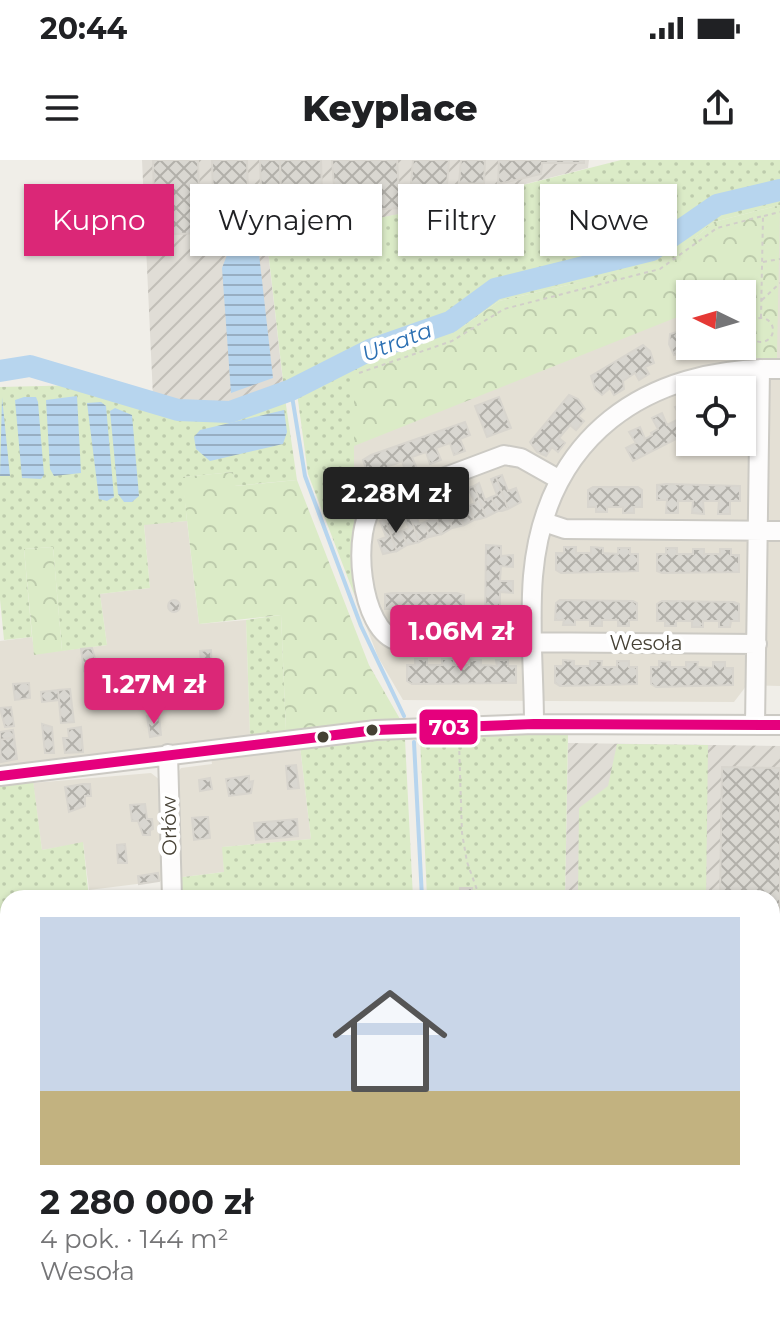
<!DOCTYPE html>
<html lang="pl">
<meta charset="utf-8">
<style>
:root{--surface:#fff;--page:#f6f6f6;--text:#202124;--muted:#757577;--line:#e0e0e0;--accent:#db2777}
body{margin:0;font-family:Montserrat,sans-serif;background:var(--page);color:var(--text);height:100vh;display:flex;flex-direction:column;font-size:30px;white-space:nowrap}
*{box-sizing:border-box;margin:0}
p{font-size:26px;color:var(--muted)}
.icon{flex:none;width:44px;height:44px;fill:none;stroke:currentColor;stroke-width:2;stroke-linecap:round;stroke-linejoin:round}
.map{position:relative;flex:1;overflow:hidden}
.details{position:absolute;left:0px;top:730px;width:780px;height:440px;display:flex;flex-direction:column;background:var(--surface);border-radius:24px 24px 0 0;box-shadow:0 2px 6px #0004}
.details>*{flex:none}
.hud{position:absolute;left:24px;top:24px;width:732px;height:72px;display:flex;gap:16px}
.needle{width:52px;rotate:275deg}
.tools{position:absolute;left:676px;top:120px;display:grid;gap:16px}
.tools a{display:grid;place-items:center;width:80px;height:80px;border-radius:0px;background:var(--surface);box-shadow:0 2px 6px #0004;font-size:40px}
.price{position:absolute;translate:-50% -68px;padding:0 18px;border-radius:8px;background:var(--accent);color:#fff;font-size:26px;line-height:52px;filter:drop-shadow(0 2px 4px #0008)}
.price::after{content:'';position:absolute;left:50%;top:48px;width:24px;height:18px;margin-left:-12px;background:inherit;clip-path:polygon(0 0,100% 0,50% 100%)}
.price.on{background:#222;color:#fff}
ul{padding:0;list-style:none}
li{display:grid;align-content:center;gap:16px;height:424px;padding:0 40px}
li+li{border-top:2px solid var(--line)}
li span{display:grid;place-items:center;height:248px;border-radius:0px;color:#555}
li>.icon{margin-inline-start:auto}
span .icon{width:144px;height:144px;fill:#fffc;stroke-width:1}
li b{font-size:34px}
.tag{padding:0 28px;border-radius:0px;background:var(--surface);box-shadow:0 2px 6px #0004;font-size:28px;line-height:72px}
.tag.on{background:var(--accent);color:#fff}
.status{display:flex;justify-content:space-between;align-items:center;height:56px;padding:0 40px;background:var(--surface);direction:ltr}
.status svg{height:22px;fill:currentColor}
header{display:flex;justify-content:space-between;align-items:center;height:104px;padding:0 40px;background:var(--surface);font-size:36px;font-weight:800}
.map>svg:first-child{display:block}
</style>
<div class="status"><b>20:44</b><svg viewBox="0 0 49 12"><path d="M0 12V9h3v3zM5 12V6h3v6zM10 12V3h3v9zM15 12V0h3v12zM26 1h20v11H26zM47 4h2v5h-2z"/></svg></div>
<header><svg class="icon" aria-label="menu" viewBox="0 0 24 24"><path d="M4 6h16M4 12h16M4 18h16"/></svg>Keyplace<svg class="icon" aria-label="share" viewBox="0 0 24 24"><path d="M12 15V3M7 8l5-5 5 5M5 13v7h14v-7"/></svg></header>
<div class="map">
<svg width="780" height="1170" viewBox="0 0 780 1170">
<defs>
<pattern id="industrial-furrows" width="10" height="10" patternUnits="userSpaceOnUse" patternTransform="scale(2)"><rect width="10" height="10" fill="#e0ddd6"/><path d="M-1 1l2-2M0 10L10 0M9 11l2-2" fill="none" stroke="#c2bfb8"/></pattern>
<pattern id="grass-dots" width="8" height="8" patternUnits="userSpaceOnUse" patternTransform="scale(2)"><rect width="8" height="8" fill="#dbebc7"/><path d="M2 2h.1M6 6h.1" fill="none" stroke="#bdcbac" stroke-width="1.8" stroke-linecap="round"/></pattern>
<pattern id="forest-crowns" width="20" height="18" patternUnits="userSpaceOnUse" patternTransform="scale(2)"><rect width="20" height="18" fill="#dbebc7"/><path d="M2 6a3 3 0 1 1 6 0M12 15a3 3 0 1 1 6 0" fill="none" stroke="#bdcbac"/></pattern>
<pattern id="water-rules" width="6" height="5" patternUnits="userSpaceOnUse" patternTransform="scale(2)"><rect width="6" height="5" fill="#b7d5ee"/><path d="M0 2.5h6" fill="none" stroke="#97aec2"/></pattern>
<pattern id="building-cross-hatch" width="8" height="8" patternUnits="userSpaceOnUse" patternTransform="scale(2)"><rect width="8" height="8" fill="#d9d7d1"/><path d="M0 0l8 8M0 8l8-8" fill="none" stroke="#b2b0aa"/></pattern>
</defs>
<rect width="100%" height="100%" fill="#f0eee8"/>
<path fill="#e4e0d5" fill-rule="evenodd" d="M780 45V526L747 525 734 542 403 540 378 497 354 434V208ZM690 134H742V186H690ZM690 230H742V282H690Z
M187 361 199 464 246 460 250 575 0 610V481L32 477 35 494 107 485 100 434 150 428 144 364Z
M300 586 311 679 223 687 224 712 175 718 181 685 174 618 181 608 212 604 211 596Z
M151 613 160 620 167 688 161 721 89 730 83 683 42 690 33 623Z"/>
<path fill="url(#industrial-furrows)" d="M142 0H589L588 8 452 43 267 82 283 222 221 248 182 245 153 237Z
M568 583 780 586V805H772V738H565Z"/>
<path fill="url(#grass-dots)" d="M621 0H780V45L714 62 666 102 499 141 458 170 354 208V434L308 314 297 233 285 238 297 320 234 326 233 312 183 317 187 361 144 365 150 428 100 434 107 485 62 491 53 387 24 389 32 477 4 480 0 439V227L83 225 177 255 222 259 285 238 267 81 452 43Z
M281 455 286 571 250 575 246 460Z
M481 572 568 574 565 738H427L420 578Z
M405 579 413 738H177L175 718 224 712 222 687 311 679 300 586Z
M617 584 708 585 706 738H578L579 648 608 626Z
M33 620 42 690 83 682 89 738H8V1162H210L211 1170H0V624Z
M772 947H780V1128H772Z
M225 1162H477L475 1170H226Z"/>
<path fill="url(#forest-crowns)" d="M780 45 777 198H745L746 145H742V134H690V152L354 286V208L458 170 499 141 666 102 714 62Z
M233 312 235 326 297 320 369 505 400 559 286 571 281 455 199 464 182 317Z
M53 387 62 491 34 495 24 389Z"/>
<path fill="url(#water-rules)" d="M259 94 273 218 231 233 222 108 227 95Z
M77 236 81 313 54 316 50 309 46 240Z
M2 237 10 316H0Z
M24 237H36L38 242 44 315 41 319 22 318 15 240Z
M101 242 106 246 114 337 107 341 99 339 87 243Z
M115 248 132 255 139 336 132 342H124L118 334 110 251Z
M284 250 287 272 283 284 210 301 196 289 194 277 200 270Z"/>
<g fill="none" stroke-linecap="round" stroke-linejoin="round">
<path stroke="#b7d5ee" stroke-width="4" d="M291 230 305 316 361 466 404 556
M414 582 422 738
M554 1170 555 1162"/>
<path stroke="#b7d5ee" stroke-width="22" d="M0 211 30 206 178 250 230 252 291 230 370 190 450 162 495 129 652 90 717 45 780 30"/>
</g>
<path fill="url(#building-cross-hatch)" stroke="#d8d5ce" stroke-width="2" d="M153 0H198L200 73 155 75Z
M212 0H247L249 72 214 73Z
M260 0H280L281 57 262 58Z
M280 0H321L323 64 282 66Z
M332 0H397L400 48 336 52Z
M413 0H449L446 38 410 35Z
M461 0H485L484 24 459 23Z
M499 0H584V3H542L541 14 498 24Z
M690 168V186L709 187 696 189 697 196 686 199 684 192 674 195 669 184 670 174Z
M643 185 650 191 654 203 645 207 649 214 639 220 635 213 623 221 624 229 614 235 610 228 602 235 595 229 591 216Z
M569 235 578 239 585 249 578 256 584 261 576 270 570 265 559 278 565 283 558 292 552 287 546 296 537 292 530 282Z
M499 237 511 268 487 277 475 246Z
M686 243 690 251V272L633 301 626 288 636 283 629 272 640 267 645 279 652 275 651 273 658 269 652 258 662 253 667 265 681 258 675 247Z
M465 262 470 275 460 279 465 291 454 295 450 283 436 288 441 300 430 304 426 292 412 297 417 309 406 313 402 301 395 304 388 306 393 318 381 322 377 310 368 314 363 300 371 295Z
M502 315 508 331 516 328 521 342 508 349 496 317Z
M496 317 508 349 502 351H498L491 337 497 335 491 319Z
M479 323 485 340 491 337 498 351 486 357 474 326Z
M667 324 740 326V341H730V354H718L719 341H703L704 354 692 353 693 341H678V353H666L667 340H657V325Z
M474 326 486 357 480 359 474 360 469 346 475 343 468 328Z
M593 327H638L642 330V347H634V353H623V347H607V352H596V347H588V330Z
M457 332 463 348 469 346 474 360 464 365 452 334Z
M452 334 464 365 452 368 448 353 454 351 447 335Z
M436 340 442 356 448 353 452 368 442 374 431 342Z
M431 342 442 374 429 377 425 362 432 359 425 344Z
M414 348 419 364 425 362 429 377 419 382 408 350Z
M408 350 419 382 407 385 402 371 409 368 402 352Z
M391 357 396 373 402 371 407 385 397 391 385 359Z
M385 359 397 391 383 394 378 380 386 377 380 361Z
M486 385 501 386V396L513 395V407L501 406 500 421H513V433L500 432V447H513V459L500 458V468H485Z
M564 387H576V393H591V387L603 388V393L618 394V388H630V394H638V411L561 413 556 410V393H564Z
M666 388H677V394H693V389H704V394H720V389H731V395H739V412L662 413 657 411V394H666Z
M392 433H457L464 435V450H456V462H444L445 450 430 449V462H418L419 449H404V462H392L393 449H385V434Z
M168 446a6 6 0 1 1 12 0a6 6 0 1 1-12 0Z
M560 440 633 441 637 443V460H629V466H618V460H602V466H590V460H575V465H563L564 460H555L556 443Z
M662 441 734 442 739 444V461H731L730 467H719V461H703V467H692V461H676V466H665V461H657V444Z
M92 488 98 509 84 511 81 489Z
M211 490 212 514H202L200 491Z
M415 499H427V505H442V499H454V505H469L470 500H481V505L497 506 496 500H508V506H516V523L412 524 407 521V505H415Z
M563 500 574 501V506H590V501H602L601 507H617V501H629V507H637V524L560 526 555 523V506H563Z
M659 501 670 502V507H686V502H698L697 507 713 508V502H725V508H733V525L656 527 651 524V507H659Z
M29 523 30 538 15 540 13 524Z
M218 524 222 540H218V545H202L201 525Z
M201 525 202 545 185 546V538H179V526Z
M70 529 74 562 61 563 58 530Z
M58 530 59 540 42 542 41 532Z
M11 547 14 566 5 567 0 548Z
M159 555 161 575 150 577 147 556Z
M42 564 52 567 54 593H45Z
M81 567 83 592 65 593 63 578H69L68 569Z
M13 570 14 577 0 580V572Z
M14 577 17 599 1 602 0 580Z
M296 605 299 628 288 629 286 606Z
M722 607 780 608V777H772V738H720Z
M249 616V622L253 621 251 633 229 636 226 619Z
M210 618 212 629 200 631 199 620Z
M83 624H90L91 636H85V646L69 652 65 627Z
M145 644 147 659H152L153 669 150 670V675H143L138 661H132L130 645Z
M203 657H208L210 678 194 680 192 658Z
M297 659 298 676 256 680 254 663Z
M125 684 127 703H118L117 685Z
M158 713 159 721 139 724 138 716Z
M460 728H472L471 737H459Z"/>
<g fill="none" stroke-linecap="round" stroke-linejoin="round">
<defs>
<path id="minor" d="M560 320 521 298 504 295 376 343C350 366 359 473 399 481L757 484
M544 362 565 369 780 371
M534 564C534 515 529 465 533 416 545 277 646 206 780 209
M755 565 760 209
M168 594 172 738
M0 616 376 570 534 564 780 565
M218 1162 219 1170"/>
</defs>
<use href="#minor" stroke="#cccac4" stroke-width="22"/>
<path stroke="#d1cec9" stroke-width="2" stroke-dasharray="4 4" stroke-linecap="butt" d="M764 56 780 52
M763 102 780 99
M762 140 780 123
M749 170a12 12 0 1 1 24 0a12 12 0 1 1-24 0Z
M359 213 452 181 504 149 660 109 717 68 763 56 761 157
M459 583 462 673 467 702 480 738"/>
<use href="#minor" stroke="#fdfcfc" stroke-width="18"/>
<defs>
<path id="bus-1" d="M0 616 376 570 534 564 780 565"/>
</defs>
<use href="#bus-1" stroke="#fff" stroke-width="16"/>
<use href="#bus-1" stroke="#e5007d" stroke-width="10"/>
</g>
<g fill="#454034" stroke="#fff" stroke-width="3">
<circle cx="372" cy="570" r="7"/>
<circle cx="323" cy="577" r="7"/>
</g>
<g text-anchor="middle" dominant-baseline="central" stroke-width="8" stroke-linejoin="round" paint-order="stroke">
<g font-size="20" fill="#454034" stroke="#fff">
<text x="646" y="483">Wesoła</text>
<text transform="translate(169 666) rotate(-91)">Orłów</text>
</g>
<g font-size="22" font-style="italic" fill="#2c70b3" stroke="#fff">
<text transform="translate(397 182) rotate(-21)">Utrata</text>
</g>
</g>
<rect stroke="#fff" stroke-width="3" x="418" y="548" width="61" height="38" rx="8" fill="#e5007d"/>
<g font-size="22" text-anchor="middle" font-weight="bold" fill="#fff">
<text x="449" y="575">703</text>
</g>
</svg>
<div class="tools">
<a><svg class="needle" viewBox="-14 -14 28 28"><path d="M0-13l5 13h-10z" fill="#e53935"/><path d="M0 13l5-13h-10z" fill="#757577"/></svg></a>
<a><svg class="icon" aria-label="locate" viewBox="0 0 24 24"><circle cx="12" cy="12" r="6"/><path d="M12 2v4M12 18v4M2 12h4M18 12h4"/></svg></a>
</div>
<b class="price on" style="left:396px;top:375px">2.28M zł</b>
<b class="price" style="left:461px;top:513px">1.06M zł</b>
<b class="price" style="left:154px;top:566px">1.27M zł</b>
<div class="hud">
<a class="tag on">Kupno</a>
<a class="tag">Wynajem</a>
<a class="tag">Filtry</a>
<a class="tag">Nowe</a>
</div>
<section class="details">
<ul>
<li><span style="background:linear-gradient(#c9d6e8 70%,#c2b280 0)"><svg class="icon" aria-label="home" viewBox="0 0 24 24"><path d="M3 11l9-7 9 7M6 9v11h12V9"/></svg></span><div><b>2 280 000 zł</b><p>4 pok. · 144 m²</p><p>Wesoła</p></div></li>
</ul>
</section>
</div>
